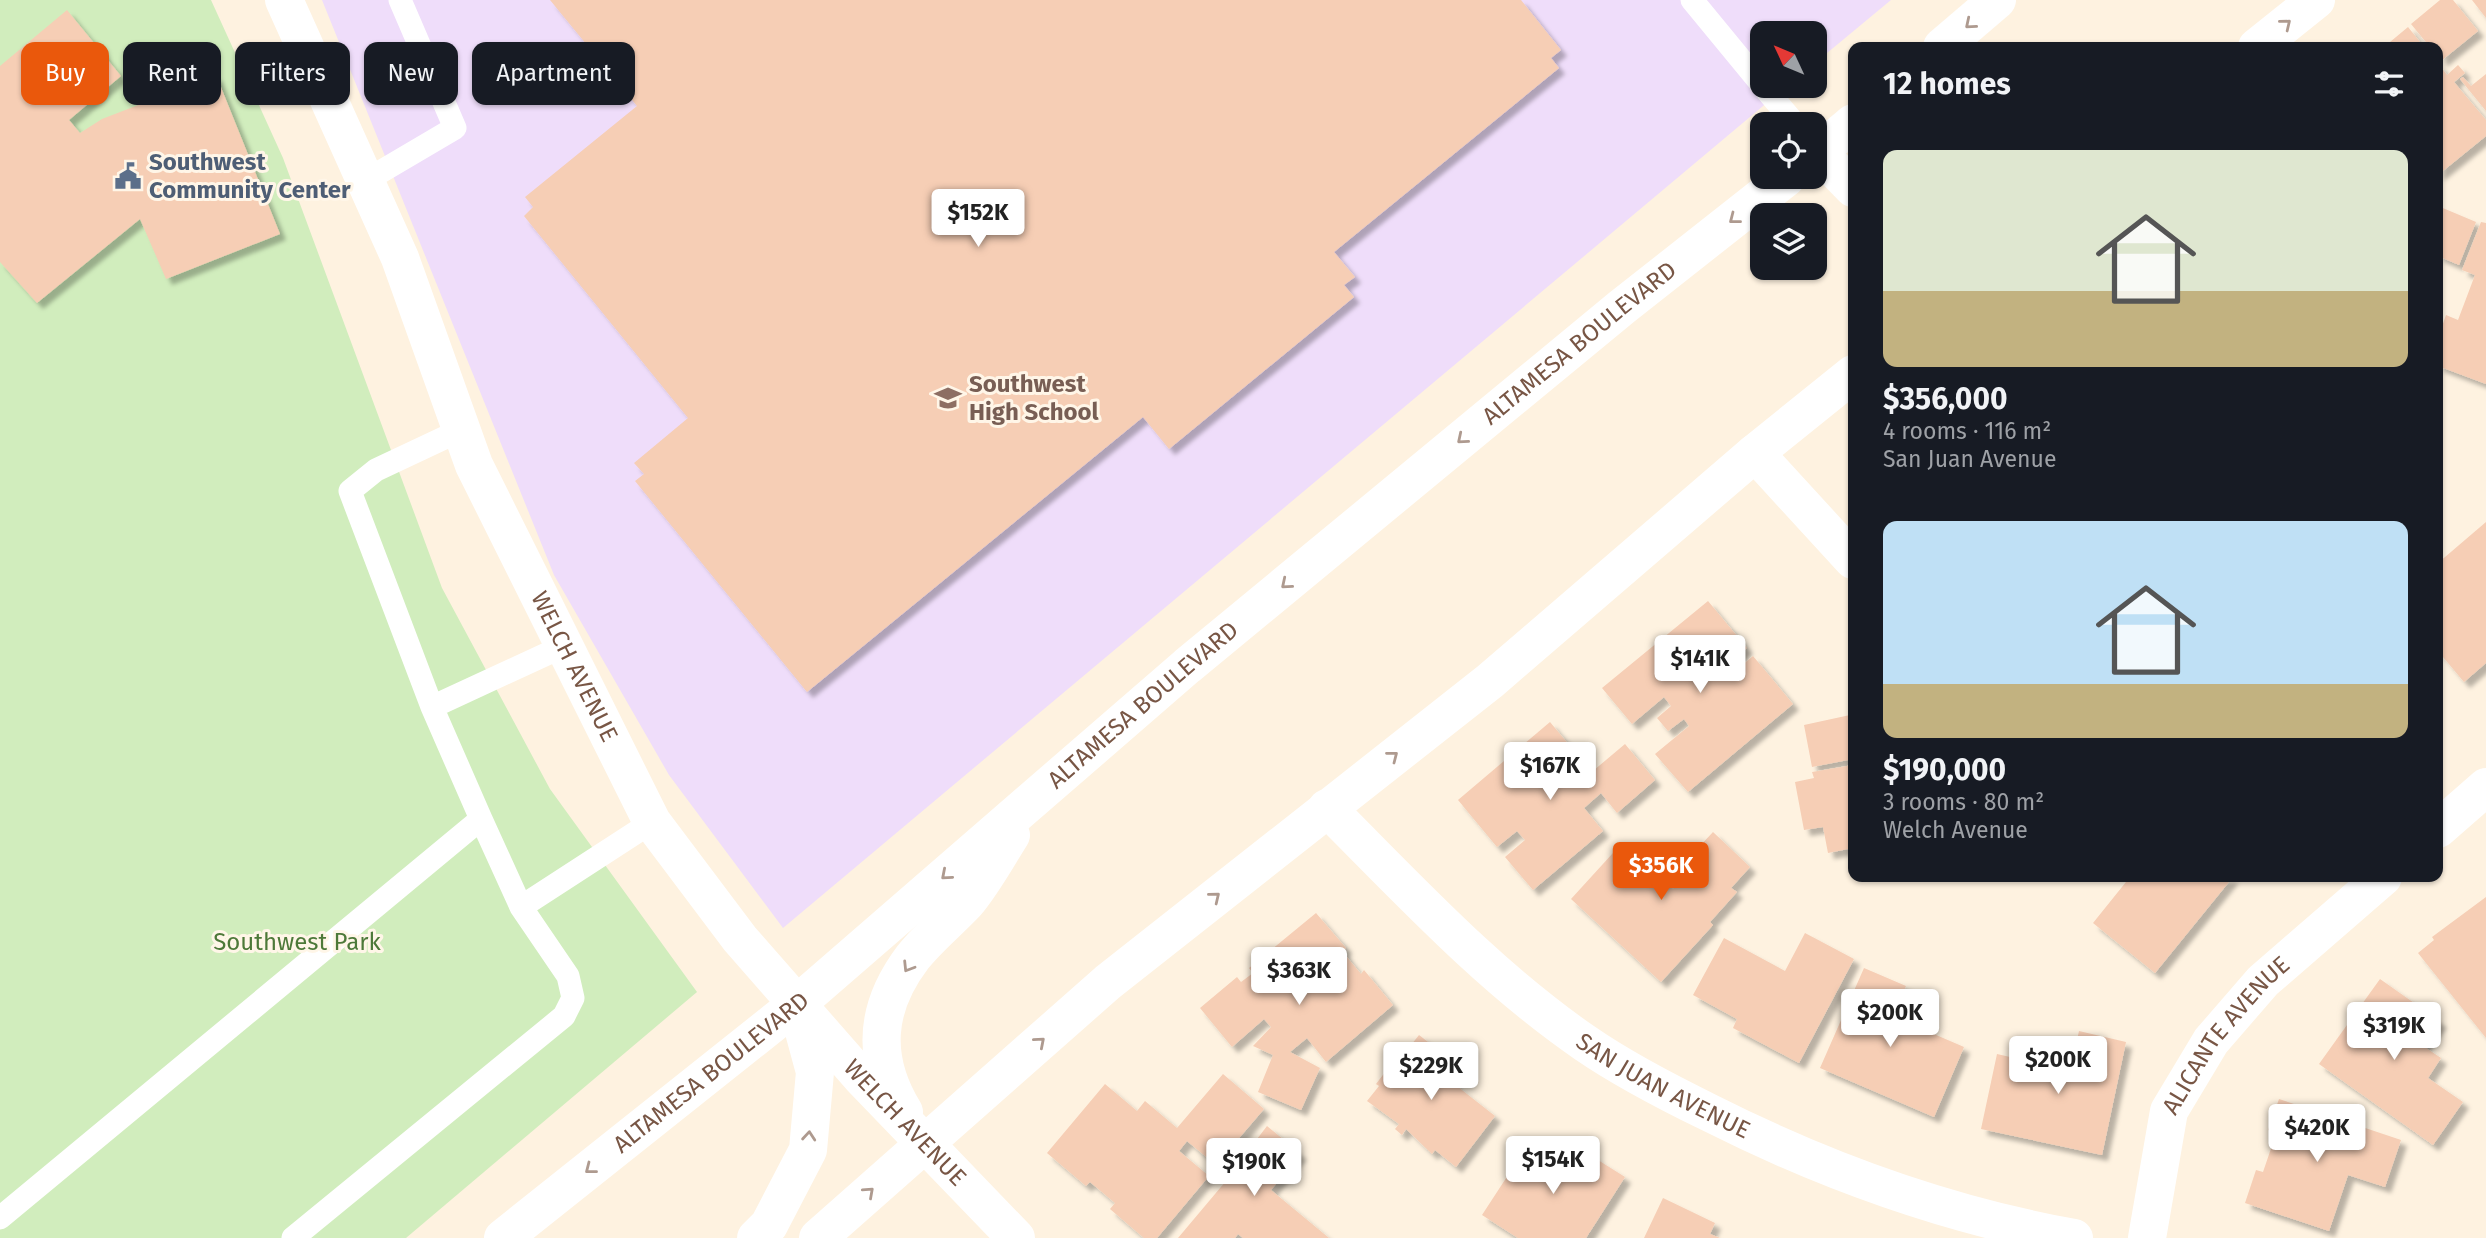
<!DOCTYPE html>
<meta charset="utf-8">
<style>
:root{--surface:#171b24;--page:#20242c;--text:#f1f3f6;--muted:#9ea1a6;--accent:#ea580c}
body{margin:0;font-family:"Fira Sans",sans-serif;background:var(--page);color:var(--text);height:100vh;display:flex;flex-direction:column;font-size:26px;white-space:nowrap}
*{box-sizing:border-box;margin:0}
p{font-size:23px;color:var(--muted)}
.icon{flex:none;width:38px;height:38px;fill:none;stroke:currentColor;stroke-width:2;stroke-linecap:round;stroke-linejoin:round}
.map{position:relative;flex:1;overflow:hidden}
.drawer{position:absolute;left:1848px;top:42px;width:595px;height:840px;display:flex;flex-direction:column;background:var(--surface);border-radius:14px;box-shadow:0 2px 5px #0004}
.drawer>*{flex:none}
.hud{position:absolute;left:21px;top:42px;width:665px;height:63px;display:flex;gap:14px}
.needle{width:46px;rotate:314deg}
.tools{position:absolute;left:1750px;top:21px;display:grid;gap:14px}
.tools a{display:grid;place-items:center;width:77px;height:77px;border-radius:14px;background:var(--surface);box-shadow:0 2px 5px #0004;font-size:35px}
.price{position:absolute;translate:-50% -60px;padding:0 16px;border-radius:7px;background:#fff;color:#222;font-size:23px;line-height:46px;filter:drop-shadow(0 2px 4px #0008)}
.price::after{content:'';position:absolute;left:50%;top:42px;width:21px;height:16px;margin-left:-10px;background:inherit;clip-path:polygon(0 0,100% 0,50% 100%)}
.price.active{background:var(--accent);color:#fff}
ul{padding:0;list-style:none}
li{display:grid;align-content:center;gap:14px;height:371px;padding:0 35px}
li span{display:grid;place-items:center;height:217px;border-radius:14px;color:#555}
li>.icon{margin-inline-start:auto}
span .icon{width:126px;height:126px;fill:#fffc;stroke-width:1}
li b{font-size:30px}
h2{display:flex;justify-content:space-between;align-items:center;height:84px;padding:0 35px;font-size:30px}
.chip{padding:0 24px;border-radius:14px;background:var(--surface);box-shadow:0 2px 5px #0004;font-size:24px;line-height:63px}
.chip.active{background:var(--accent);color:#fff}
.map>svg:first-child{display:block}
</style>
<div class="map">
<svg width="2486" height="1238" viewBox="0 0 2486 1238">
<defs>
<filter id="shadow"><feDropShadow dx="6" dy="6" stdDeviation="2" flood-color="#0004"/></filter>
</defs>
<rect width="100%" height="100%" fill="#fef2e0"/>
<path fill="#efddfa" d="M322 0H1891L1815 63V33H1762V86H1787L783 928 669 775 554 575Z"/>
<path fill="#d1edbd" d="M0 0H211L283 158 442 588 550 789 697 992 406 1238H0Z"/>
<path fill="#f6ceb5" filter="url(#shadow)" d="M550 0H1521L1561 50 1551 58 1559 68 1334 252 1355 277 1344 285 1354 297 1169 449 1143 417 807 692 635 481 644 474 634 463 688 418 524 216 533 207 525 197 637 106Z
M2440 0H2453L2478 31 2441 61 2438 47H2430L2411 24Z
M2472 0H2486V18Z
M67 10 121 76 69 120 80 133 102 119 216 75 280 234 166 279 140 219 37 303 0 262V66Z
M2408 27 2424 47H2384Z
M2438 63 2447 75 2458 65 2465 73 2454 82 2486 120V136L2438 175Z
M2486 74V111L2460 79 2463 77 2471 86Z
M2438 206 2476 222 2459 265 2438 256Z
M2481 222 2486 223V384L2438 366V338L2446 315 2458 320 2475 275 2462 270Z
M2486 522V663L2464 682 2438 651V563Z
M1708 601 1747 648 1723 669 1729 676 1753 656 1793 704 1688 792 1655 754 1689 726 1684 719 1668 731 1657 718 1671 706 1664 697 1632 724 1602 688Z
M1850 715 1853 759 1812 767 1804 725Z
M1550 722 1580 758 1558 777 1566 787 1583 772 1587 776 1625 744 1655 780 1617 813 1601 793 1584 808 1603 831 1533 890 1505 857 1525 840 1517 831 1497 847 1458 800Z
M1853 765V848L1828 853 1823 827 1804 830 1795 782 1814 778 1812 772Z
M1713 832 1750 867 1731 888 1737 892 1710 922 1713 925 1661 982 1571 899 1623 842 1673 889 1691 869 1684 863Z
M2130 877H2233L2155 973 2093 923Z
M2486 897V1038L2418 953 2434 940 2432 937Z
M1316 913 1346 948 1342 951 1361 974 1364 970 1393 1005 1326 1062 1307 1038 1290 1052 1320 1068 1301 1110 1258 1092 1273 1055 1253 1046 1271 1027 1264 1019 1232 1047 1200 1008 1237 977 1241 982 1253 973 1249 968Z
M1805 933 1854 959 1799 1063 1733 1028 1737 1019 1693 995 1724 938 1785 971Z
M1864 968 1906 986 1892 1016 1964 1047 1934 1117 1820 1068Z
M2380 979 2441 1022 2423 1046 2441 1058 2428 1078 2463 1102 2433 1145 2319 1064Z
M2079 1031 2126 1042 2102 1155 1981 1129 1997 1054 2070 1071Z
M1419 1035 1463 1069 1453 1083 1495 1116 1456 1167 1435 1150 1432 1154 1406 1129 1402 1135 1395 1129 1399 1124 1367 1101 1379 1086 1376 1084 1389 1067 1392 1069Z
M1223 1074 1264 1109 1216 1165 1187 1141 1179 1151 1209 1176 1157 1238H1144L1110 1209 1115 1203 1090 1182 1086 1186 1047 1153 1105 1084 1137 1111 1145 1101 1177 1128Z
M2279 1099 2401 1140 2385 1187 2348 1175 2329 1231 2245 1203 2256 1170 2263 1172 2276 1134 2268 1130Z
M1267 1126 1301 1154 1271 1190 1329 1238H1243L1238 1234 1235 1238H1178L1247 1156 1241 1150 1250 1140 1254 1143Z
M1529 1143 1569 1169 1582 1150 1625 1177 1586 1238H1518L1482 1215Z
M1663 1198 1715 1223 1710 1234 1720 1238H1644Z"/>
<g fill="none" stroke-linecap="round" stroke-linejoin="round">
<path stroke="#fff" stroke-width="23" d="M1692 0 1762 85
M1763 86 1795 124
M365 181 455 128 400 0
M432 707 564 646
M521 907 652 822
M0 1218 481 819
M293 1238 564 1016 573 998 568 976 521 907 481 819 432 707 350 491 376 470 461 430"/>
<g stroke="#fff" stroke-width="38">
<path d="M1755 453 1853 560"/>
<path id="s1" d="M1327 808C1409 890 1489 977 1585 1043 1624 1070 1667 1092 1710 1113 1825 1171 1947 1215 2074 1238"/>
<path d="M2438 829 2486 787"/>
<path id="s2" d="M2147 1238 2169 1111 2211 1041 2263 981 2383 877"/>
</g>
<g stroke="#fff" stroke-width="38">
<path id="s3" d="M284 0 400 258 474 465 652 822 740 939 861 1077 1016 1238"/>
<path d="M1942 47 1997 0"/>
<path d="M2257 47 2316 0"/>
<path d="M1818 152 1853 188"/>
<path d="M1815 155 1853 123"/>
<path d="M904 1112C871 1058 875 1007 913 957 929 937 949 921 966 903 983 883 997 857 1011 835"/>
<path id="s4" d="M503 1238 797 1004 1187 666 1622 307 1787 177"/>
<path d="M756 1238 769 1225 808 1150 815 1072 799 1013"/>
<path d="M818 1238 1108 982 1490 681 1755 453 1853 374"/>
</g>
</g>
<defs><path id="oneway-chevron" d="M-2-3.5L2.5 0L-2 3.5" fill="none" stroke-width="1.6" stroke-linecap="round" stroke-linejoin="round" transform="scale(1.75)"/></defs>
<g stroke="#ae9a8f">
<use href="#oneway-chevron" transform="translate(1970 24) rotate(140)"/>
<use href="#oneway-chevron" transform="translate(2286 24) rotate(-39)"/>
<use href="#oneway-chevron" transform="translate(1734 219) rotate(142)"/>
<use href="#oneway-chevron" transform="translate(1462 439) rotate(140)"/>
<use href="#oneway-chevron" transform="translate(1286 584) rotate(140)"/>
<use href="#oneway-chevron" transform="translate(1393 756) rotate(-38)"/>
<use href="#oneway-chevron" transform="translate(946 875) rotate(139)"/>
<use href="#oneway-chevron" transform="translate(1215 897) rotate(-39)"/>
<use href="#oneway-chevron" transform="translate(908 967) rotate(122)"/>
<use href="#oneway-chevron" transform="translate(1040 1042) rotate(-41)"/>
<use href="#oneway-chevron" transform="translate(809 1136) rotate(-85)"/>
<use href="#oneway-chevron" transform="translate(590 1169) rotate(142)"/>
<use href="#oneway-chevron" transform="translate(869 1192) rotate(-42)"/>
</g>
<defs>
<symbol id="civic-bare" viewBox="-9 -9 18 18"><path d="M-.6-6.5H3V-4.5H.6V-3L4-1V1h2V6H-6V1h2V-1L-.6-3ZM-1.2 2.5V6h2.4V2.5Z" fill="#5c6f8a" stroke="#fff6e8" stroke-width="2.5" paint-order="stroke"/></symbol>
<symbol id="school-bare" viewBox="-9 -9 18 18"><path d="M0-5L7-2L0 1L-7-2ZM-4 1L0 2.5L4 1V4Q0 6-4 4Z" fill="#8d6e63" stroke="#fff6e8" stroke-width="2.5" paint-order="stroke"/></symbol>
</defs>
<g fill-rule="evenodd">
<use href="#civic-bare" x="109" y="157" width="38" height="38"/>
<use href="#school-bare" x="929" y="379" width="38" height="38"/>
</g>
<g text-anchor="middle" dominant-baseline="central" stroke-width="6" stroke-linejoin="round" paint-order="stroke">
<g font-size="24" font-weight="bold" fill="#4e5e75" stroke="#fff6e8" text-anchor="start">
<text x="149" y="162">Southwest<tspan x="149" dy="28">Community Center</tspan></text>
</g>
<g font-size="24" fill="#785645" stroke="#fff6e8">
<text stroke="none"><textPath href="#s4" startOffset="1400">ALTAMESA BOULEVARD</textPath></text>
<text stroke="none"><textPath href="#s3" startOffset="728">WELCH AVENUE</textPath></text>
<text stroke="none"><textPath href="#s4" startOffset="833">ALTAMESA BOULEVARD</textPath></text>
<text stroke="none"><textPath href="#s2" startOffset="224">ALICANTE AVENUE</textPath></text>
<text stroke="none"><textPath href="#s4" startOffset="266">ALTAMESA BOULEVARD</textPath></text>
<text stroke="none"><textPath href="#s1" startOffset="439">SAN JUAN AVENUE</textPath></text>
<text stroke="none"><textPath href="#s3" startOffset="1295">WELCH AVENUE</textPath></text>
</g>
<g font-size="24" font-weight="bold" fill="#785e54" stroke="#fff6e8" text-anchor="start">
<text x="969" y="384">Southwest<tspan x="969" dy="28">High School</tspan></text>
</g>
<g font-size="24" fill="#4d7939" stroke="#fff6e8">
<text x="297" y="942">Southwest Park</text>
</g>
</g>
</svg>
<div class="tools">
<a><svg class="needle" viewBox="-14 -14 28 28"><path d="M0-13l5 13h-10z" fill="#e53935"/><path d="M0 13l5-13h-10z" fill="#9ea1a6"/></svg></a>
<a><svg class="icon" aria-label="locate" viewBox="0 0 24 24"><circle cx="12" cy="12" r="6"/><path d="M12 2v4M12 18v4M2 12h4M18 12h4"/></svg></a>
<a><svg class="icon" aria-label="layers" viewBox="0 0 24 24"><path d="M12 4l9 5-9 5-9-5zM3 14l9 5 9-5"/></svg></a>
</div>
<b class="price" style="left:978px;top:249px">$152K</b>
<b class="price" style="left:1700px;top:695px">$141K</b>
<b class="price" style="left:1550px;top:802px">$167K</b>
<b class="price active" style="left:1661px;top:902px">$356K</b>
<b class="price" style="left:1299px;top:1007px">$363K</b>
<b class="price" style="left:1890px;top:1049px">$200K</b>
<b class="price" style="left:2394px;top:1062px">$319K</b>
<b class="price" style="left:2058px;top:1096px">$200K</b>
<b class="price" style="left:1431px;top:1102px">$229K</b>
<b class="price" style="left:2317px;top:1164px">$420K</b>
<b class="price" style="left:1553px;top:1196px">$154K</b>
<b class="price" style="left:1254px;top:1198px">$190K</b>
<div class="hud">
<a class="chip active">Buy</a>
<a class="chip">Rent</a>
<a class="chip">Filters</a>
<a class="chip">New</a>
<a class="chip">Apartment</a>
</div>
<section class="drawer">
<h2>12 homes<svg class="icon" aria-label="filters" viewBox="0 0 24 24"><path d="M4 7h16M4 17h16"/><circle cx="9" cy="7" r="2"/><circle cx="15" cy="17" r="2"/></svg></h2>
<ul>
<li><span style="background:linear-gradient(#dfe7d0 65%,#c2b280 0)"><svg class="icon" aria-label="home" viewBox="0 0 24 24"><path d="M3 11l9-7 9 7M6 9v11h12V9"/></svg></span><div><b>$356,000</b><p>4 rooms · 116 m²</p><p>San Juan Avenue</p></div></li>
<li><span style="background:linear-gradient(#bfe0f5 75%,#c2b280 0)"><svg class="icon" aria-label="home" viewBox="0 0 24 24"><path d="M3 11l9-7 9 7M6 9v11h12V9"/></svg></span><div><b>$190,000</b><p>3 rooms · 80 m²</p><p>Welch Avenue</p></div></li>
</ul>
</section>
</div>
